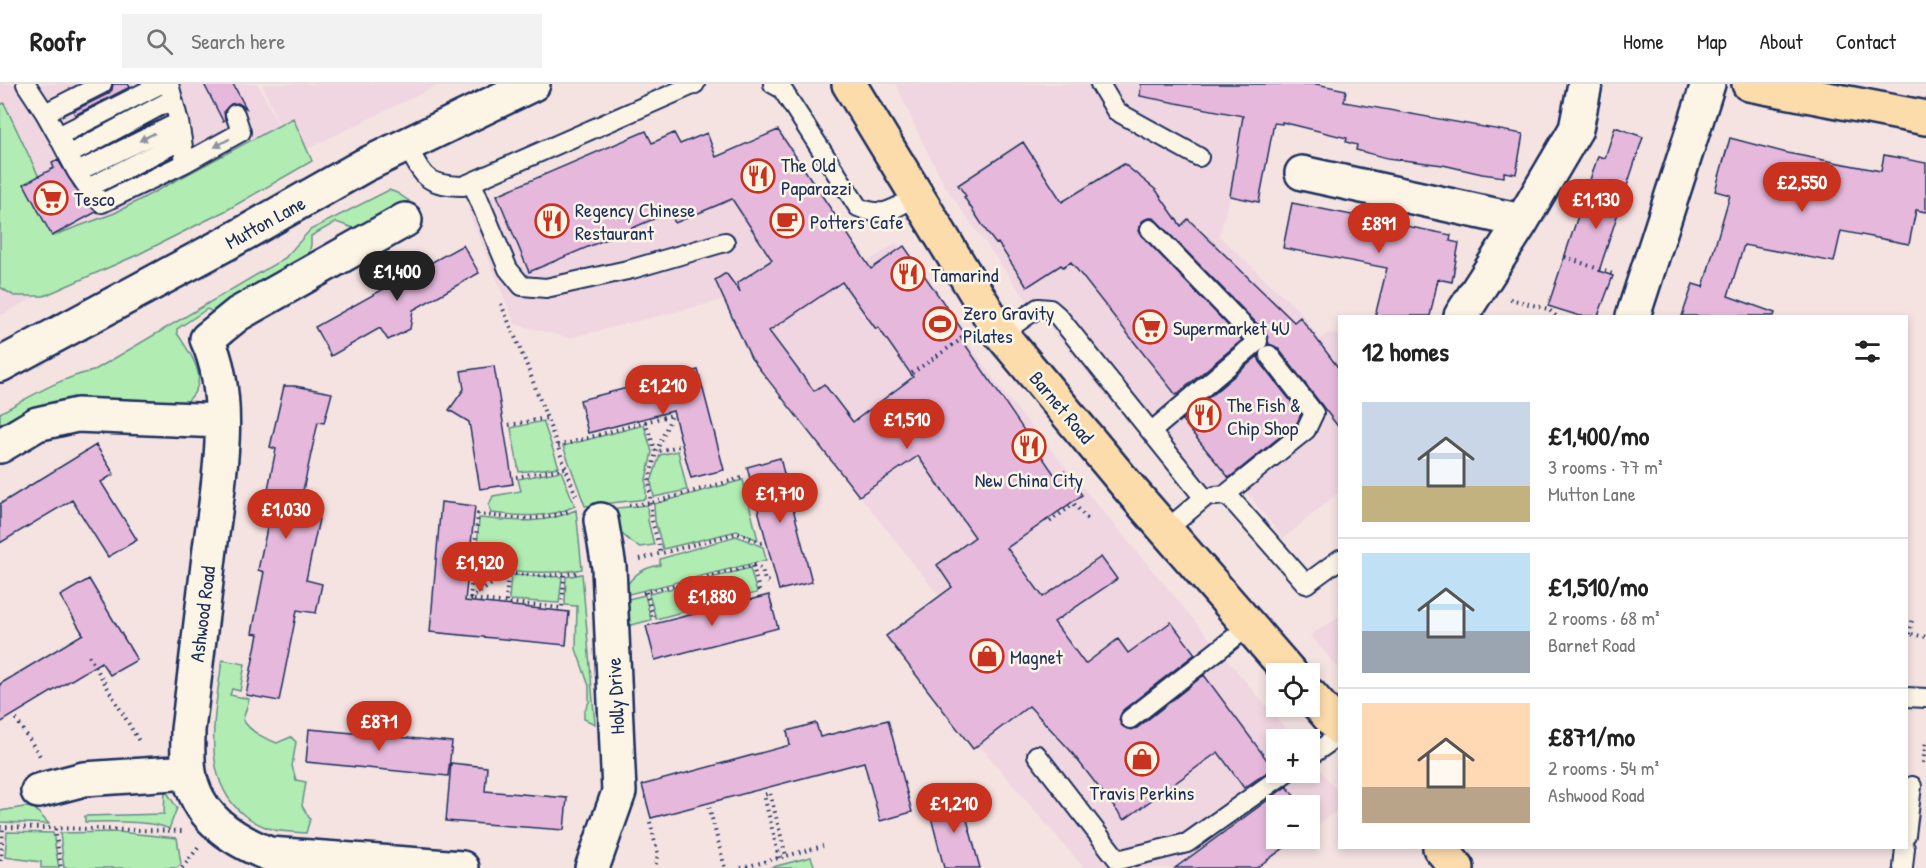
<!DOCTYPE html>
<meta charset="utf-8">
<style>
:root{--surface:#fff;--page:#f2f2f2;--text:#222;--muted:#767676;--line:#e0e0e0;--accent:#c8321e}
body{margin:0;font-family:"Patrick Hand",sans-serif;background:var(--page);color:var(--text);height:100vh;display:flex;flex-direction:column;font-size:22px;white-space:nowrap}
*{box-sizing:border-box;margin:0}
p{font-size:20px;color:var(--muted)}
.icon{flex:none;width:33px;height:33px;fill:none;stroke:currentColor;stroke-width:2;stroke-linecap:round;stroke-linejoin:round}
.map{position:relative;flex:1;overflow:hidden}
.side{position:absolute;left:1338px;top:231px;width:570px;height:534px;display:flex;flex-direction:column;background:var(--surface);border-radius:0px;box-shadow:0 3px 9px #0003}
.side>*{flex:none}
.fabs{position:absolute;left:1266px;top:579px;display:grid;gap:12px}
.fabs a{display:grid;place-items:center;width:54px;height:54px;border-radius:0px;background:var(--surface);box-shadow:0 3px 9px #0003;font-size:30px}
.price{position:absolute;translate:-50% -51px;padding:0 14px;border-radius:21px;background:var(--accent);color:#fff;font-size:20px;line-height:39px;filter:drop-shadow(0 2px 3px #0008)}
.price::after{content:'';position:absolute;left:50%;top:36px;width:18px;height:14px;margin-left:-9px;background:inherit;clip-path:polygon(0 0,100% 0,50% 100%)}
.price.active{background:#222;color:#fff}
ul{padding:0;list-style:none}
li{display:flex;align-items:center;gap:18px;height:150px;padding:0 24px}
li+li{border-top:2px solid var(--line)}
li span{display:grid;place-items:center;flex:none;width:168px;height:120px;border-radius:0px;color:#555}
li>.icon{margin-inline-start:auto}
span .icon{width:72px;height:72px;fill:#fffc;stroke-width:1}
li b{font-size:26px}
h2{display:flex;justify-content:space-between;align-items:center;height:72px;padding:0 24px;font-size:26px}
header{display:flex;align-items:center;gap:36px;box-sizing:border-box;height:84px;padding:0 30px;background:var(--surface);border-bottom:2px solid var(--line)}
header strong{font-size:28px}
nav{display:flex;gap:33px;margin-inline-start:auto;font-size:21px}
.search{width:420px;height:54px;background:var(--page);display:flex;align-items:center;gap:15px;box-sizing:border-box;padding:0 21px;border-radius:0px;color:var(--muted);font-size:22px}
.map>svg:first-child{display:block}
</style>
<header>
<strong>Roofr</strong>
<div class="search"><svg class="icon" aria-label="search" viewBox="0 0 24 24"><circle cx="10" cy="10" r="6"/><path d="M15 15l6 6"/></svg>Search here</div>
<nav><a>Home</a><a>Map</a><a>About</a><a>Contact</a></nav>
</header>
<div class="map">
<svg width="1926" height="784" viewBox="0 0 1926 784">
<rect width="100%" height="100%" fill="#f5e3e2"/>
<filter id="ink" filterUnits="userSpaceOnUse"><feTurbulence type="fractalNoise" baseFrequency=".0167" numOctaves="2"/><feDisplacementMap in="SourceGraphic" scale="12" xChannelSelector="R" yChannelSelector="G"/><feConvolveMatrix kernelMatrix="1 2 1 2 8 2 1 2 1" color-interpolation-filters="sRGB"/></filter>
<g filter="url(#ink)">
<path fill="#f0d6e0" d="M0 0H258L285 55 262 0H440L293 72 0 232Z
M896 0H1249L1230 112 1219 152 1300 228 1320 255 1328 249 1339 251V408L1283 455 1242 402 1206 429 1112 319 1019 206 946 104 919 51Z
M778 46 867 178 896 159 1007 313 1294 655 1276 656V688H1310V674L1339 709V725L1310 746V722H1276V754L1298 755 1256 784H1084L979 661 973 664 886 552 939 512 751 274 723 216 569 254 515 240 467 124 646 47 652 59 674 49 680 60 707 49 717 73Z
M1339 533V585L1310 551Z"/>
<path fill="#b1edb2" stroke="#668e88" stroke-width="1.5" d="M4 19 39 93 52 152 115 129 293 34 312 77 227 126 137 171 44 212H14L0 203V21Z
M389 106 397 109 409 117 356 145 336 138 311 152V161L308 173 215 229 207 225 177 245V249C194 276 214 299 180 323L0 348V329C30 313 59 294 93 287L285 174 310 146Z
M543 337 559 383 519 388 511 344Z
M644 341 652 368 646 395V415L585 422 563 362Z
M678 367 687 406 654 413 651 398 660 371Z
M561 387 575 422C548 435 520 432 491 429L489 421 493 412 521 407 518 395Z
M743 396 758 456 737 447 663 465 655 437 654 420Z
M647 421 648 437 654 461 640 463C623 454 614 443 609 425Z
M576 426 582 485C546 492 512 486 476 483L479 434C515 437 543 441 576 426Z
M736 452 763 463 766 476 621 512C629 494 640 484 660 481V475Z
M750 484 757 509 710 520 703 496Z
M582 490 595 640 584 635V628L589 618V602L576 565 577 522 565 521 566 493Z
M511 491 562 493 559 519 509 516Z
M698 498 704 522 656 535 649 510Z
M645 511 651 536 620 544V517Z
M222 576 245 580 240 607 232 605 230 611 249 615 243 636C252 649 262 653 277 659L291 653 296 658 292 682 296 696 306 698 302 722 310 735 306 749C296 748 285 748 274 746 264 743 254 738 245 732 198 695 216 627 222 576Z
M165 705 177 724 169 745C154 736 105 738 85 738V732L164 730Z
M24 723 34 724 49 740 0 738V727Z
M7 748 53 749 59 784H41V778L5 773Z
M118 748 177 754 181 780 177 784H64L60 749Z
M811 773 815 784H769Z"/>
<path fill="#e6b9dc" stroke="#1b2f5e" stroke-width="1.5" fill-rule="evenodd" d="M113 0H128L130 3 75 31 73 27 108 10 112 6Z
M204 0H233L246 24 238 19 231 20 224 27 225 36 223 37Z
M1141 0H1316L1346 6 1344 18 1523 50 1516 90 1504 88V93L1482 90 1443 81 1387 74 1356 66 1357 61 1346 58 1347 54 1282 38V40L1274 39 1259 118 1230 112 1243 32 1140 12Z
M1615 43 1643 53 1599 187 1613 192 1598 232H1580L1548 222 1598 72 1605 74Z
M778 46 871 185 904 162 965 250 960 253 1056 393 1064 387 1082 411 1007 464 1043 513 1101 473 1117 495 1054 538 1085 580 1118 555 1128 569 1171 538 1195 570 1123 626 1119 636 1122 642 1131 646 1137 644 1204 591 1273 684 1244 704 1218 668 1124 736 1069 665 1029 622 973 665 886 552 952 503 937 481 975 453 918 372 859 412 751 274 715 196 726 189 740 208 737 199 772 176 732 115 675 139 670 128 529 188 497 111 646 47 652 59 674 49 680 60 707 49 716 73ZM842 198 876 245 878 243 913 293 853 338 824 300 814 307 769 247Z
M1730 54 1787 69 1881 87 1884 71 1926 79V128L1916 126 1909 160 1841 147 1834 178 1744 161 1728 212 1775 229 1774 232H1682L1693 200 1703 203 1730 111 1715 107Z
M1023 58 1062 118 1124 80 1156 106 1181 142 1188 135 1294 238 1300 233 1340 286V345L1278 264 1269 260 1266 249 1154 134H1148L1142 137 1139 147 1142 152 1242 256 1176 311 1071 178 1063 183 1061 181 1027 203 998 159 996 160 989 151 964 113 966 112 958 101Z
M58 76 79 110 96 128 52 152 24 100 54 84 52 79Z
M1292 119 1451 151 1450 157 1459 159 1452 198 1438 195 1430 232H1375L1387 184 1283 164Z
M463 161 479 189 413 226 410 245 388 256 380 244 331 272 315 243Z
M1258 272 1260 278 1301 330 1297 339 1229 394 1182 336Z
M494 282 513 400 480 405 469 338 449 326 464 305 461 287Z
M698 286 724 386 691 394 673 327 588 349 580 316Z
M284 302H295L332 309 324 339 318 338 298 429 319 435 306 496 322 500 316 529 297 526 279 617 246 611 258 550 252 549 264 488 258 486 271 426 264 425 276 365 270 363Z
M96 361 114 390 101 398 137 456 108 473 72 416 0 459V420Z
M780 374 812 498 779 506 747 383Z
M441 418 475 422 465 517 569 528 566 561 430 548Z
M89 495 137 576 110 591 101 578 0 639V600L83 550 60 512Z
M769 511 778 544 655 576 646 542Z
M888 636 912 728 880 737 864 678 651 734 642 701 790 661 787 647 816 639 820 653Z
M309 645 452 658 448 692 306 678Z
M451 679 487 683 485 707 567 714 564 746 446 737Z
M1287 702 1301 722H1276V754H1298L1256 784H1175Z
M961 712 969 743 980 784H944L928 721Z"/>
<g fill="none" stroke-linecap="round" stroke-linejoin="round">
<defs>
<path id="lane" d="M26 0 45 29 102 0
M773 0 782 5 858 123C885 135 893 125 916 112
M1100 0 1116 27 1199 73
M45 29 58 52 161 0
M58 52 68 71 173 15 169 0
M407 62C424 93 425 101 463 102L695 0
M68 71 77 88 179 38 173 15
M185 79 241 48 235 30
M77 88 88 104 182 56 179 38
M472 99 508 185 522 202 546 204 632 185 725 158
M88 104 102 119 185 79 182 56
M1150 145 1258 257 1152 347
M1001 250 1038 224 1050 225 1058 232 1204 414 1166 446
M1225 411 1306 346 1314 329 1269 271
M1215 412 1225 411 1232 416 1306 500 1340 475
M1906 613 1926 614
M1130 635 1249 542
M1037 671 1118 776 1187 759 1287 688
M1310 672 1340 651
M1906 751 1912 702
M1903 784 1905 764"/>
<path id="street" d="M1302 89 1522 137 1576 45 1585 0
M405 136 238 230 207 255C236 316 217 407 209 473 202 531 195 589 188 646 188 660 187 675 189 688 196 732 231 755 269 770L462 784
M1461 232 1522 137
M1633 232 1708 0
M0 362 37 340 77 331 221 337
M38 707 84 695 189 688
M592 784 619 708 609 483 601 436"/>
<path id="secondary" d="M0 281 229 158 363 82 533 0"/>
<path id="primary" d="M849 0 1001 250 1130 405 1291 590
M1749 0 1926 34
M1310 611 1340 645
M1440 764 1457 784"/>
</defs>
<use href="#lane" stroke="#1b2f5e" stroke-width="22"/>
<use href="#street" stroke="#1b2f5e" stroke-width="38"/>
<use href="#secondary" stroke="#1b2f5e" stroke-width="38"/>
<use href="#primary" stroke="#1b2f5e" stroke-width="38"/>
<path stroke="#1b2f5e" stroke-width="4" stroke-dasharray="1.5 4.5" stroke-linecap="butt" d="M1565 173 1613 190
M1510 215 1548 225 1556 232
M501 220 526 279 577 414
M912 289 966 252
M645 338 672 331 656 368 679 362
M509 341 547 334
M558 362 645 338 656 368 649 397 652 437 661 470
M516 393 565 384
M629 421 651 419 745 393
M1046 436 1048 439 1074 420 1088 436
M640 475 737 449 764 460
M753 482 760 510
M473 487 543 492 577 489
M564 491 562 524 470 515 478 430C510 434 540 439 571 426
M699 495 708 523
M646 508 654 537
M643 509 755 481 762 485 765 497 771 498
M470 515 508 489
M506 518 508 489
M1906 549 1926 553
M1909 550 1912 537
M89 572 140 659
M16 635 40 672
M1923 679 1926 656
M709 723 725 784
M650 738 658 770 655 784
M0 743 182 747
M55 745 61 784
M779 774 764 711 770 709 786 772
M1 777 3 743
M182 784 198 764
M741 784 823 762"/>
<use href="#lane" stroke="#fcf5e5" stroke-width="18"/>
<use href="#street" stroke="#fcf5e5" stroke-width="33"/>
<use href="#secondary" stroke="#fcf5e5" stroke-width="33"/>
<use href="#primary" stroke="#fddcac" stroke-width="33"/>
</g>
<defs><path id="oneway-solid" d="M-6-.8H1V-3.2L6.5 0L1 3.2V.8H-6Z" transform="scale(1.5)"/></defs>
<g fill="#8c92a2">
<use href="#oneway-solid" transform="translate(147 53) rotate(153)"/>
<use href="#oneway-solid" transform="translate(222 59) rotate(151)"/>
</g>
</g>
<defs>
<symbol id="restaurant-ring" viewBox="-11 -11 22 22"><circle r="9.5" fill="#fcf5e5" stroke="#c8321e" stroke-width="1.5"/><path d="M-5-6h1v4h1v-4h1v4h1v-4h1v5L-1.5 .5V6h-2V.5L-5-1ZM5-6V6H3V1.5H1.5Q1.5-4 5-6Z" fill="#c8321e"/></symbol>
<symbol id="supermarket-ring" viewBox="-11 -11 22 22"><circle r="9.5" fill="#fcf5e5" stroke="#c8321e" stroke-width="1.5"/><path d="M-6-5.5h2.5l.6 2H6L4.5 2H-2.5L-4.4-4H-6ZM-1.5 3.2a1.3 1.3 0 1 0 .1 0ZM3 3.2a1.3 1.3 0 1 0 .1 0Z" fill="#c8321e"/></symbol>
<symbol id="cafe-ring" viewBox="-11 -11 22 22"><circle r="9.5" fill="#fcf5e5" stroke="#c8321e" stroke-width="1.5"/><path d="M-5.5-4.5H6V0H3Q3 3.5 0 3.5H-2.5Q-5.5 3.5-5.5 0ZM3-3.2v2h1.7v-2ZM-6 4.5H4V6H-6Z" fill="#c8321e"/></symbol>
<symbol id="stadium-ring" viewBox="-11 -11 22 22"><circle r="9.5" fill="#fcf5e5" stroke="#c8321e" stroke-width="1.5"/><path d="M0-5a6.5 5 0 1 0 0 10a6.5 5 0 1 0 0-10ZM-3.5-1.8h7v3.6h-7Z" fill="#c8321e"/></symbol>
<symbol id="shop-ring" viewBox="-11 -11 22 22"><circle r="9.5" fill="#fcf5e5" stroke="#c8321e" stroke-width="1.5"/><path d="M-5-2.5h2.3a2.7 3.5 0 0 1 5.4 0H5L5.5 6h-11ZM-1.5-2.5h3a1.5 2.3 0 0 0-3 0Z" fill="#c8321e"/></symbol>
</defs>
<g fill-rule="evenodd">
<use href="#restaurant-ring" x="739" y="73" width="38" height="38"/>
<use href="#supermarket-ring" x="32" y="95" width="38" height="38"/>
<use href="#restaurant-ring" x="533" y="118" width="38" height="38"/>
<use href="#cafe-ring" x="768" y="118" width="38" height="38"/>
<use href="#restaurant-ring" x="889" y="171" width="38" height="38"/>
<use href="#stadium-ring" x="921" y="221" width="38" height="38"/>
<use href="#supermarket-ring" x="1131" y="224" width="38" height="38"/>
<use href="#restaurant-ring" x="1185" y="312" width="38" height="38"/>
<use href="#restaurant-ring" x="1010" y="343" width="38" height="38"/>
<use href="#shop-ring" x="968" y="553" width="38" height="38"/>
<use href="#shop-ring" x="1123" y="656" width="38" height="38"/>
</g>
<g text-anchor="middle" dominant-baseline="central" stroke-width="5" stroke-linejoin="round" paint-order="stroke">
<g font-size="20" fill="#1b2f5e" stroke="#fcf5e5" text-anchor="start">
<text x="781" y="80">The Old<tspan x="781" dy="23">Paparazzi</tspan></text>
<text x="74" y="114">Tesco</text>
<text x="575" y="125">Regency Chinese<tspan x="575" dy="23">Restaurant</tspan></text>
<text x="810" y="137">Potters Cafe</text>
<text x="931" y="190">Tamarind</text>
<text x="963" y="228">Zero Gravity<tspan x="963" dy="23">Pilates</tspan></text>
<text x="1173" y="243">Supermarket 4U</text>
<text x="1227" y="320">The Fish &amp;<tspan x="1227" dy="23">Chip Shop</tspan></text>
<text x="1029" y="395" text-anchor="middle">New China City</text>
<text x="1010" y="572">Magnet</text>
<text x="1142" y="708" text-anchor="middle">Travis Perkins</text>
</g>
<g font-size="20" fill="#1b2f5e" stroke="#fcf5e5">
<text transform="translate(265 138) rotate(-29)">Mutton Lane</text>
<text transform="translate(1062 323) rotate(50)">Barnet Road</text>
<text transform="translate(202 530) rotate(-83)">Ashwood Road</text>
<text transform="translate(615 612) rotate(-93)">Holly Drive</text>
</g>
</g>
</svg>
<div class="fabs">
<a><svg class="icon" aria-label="locate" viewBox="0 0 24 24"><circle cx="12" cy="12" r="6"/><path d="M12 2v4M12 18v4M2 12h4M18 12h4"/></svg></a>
<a>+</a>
<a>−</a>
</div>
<b class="price" style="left:1802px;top:129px">£2,550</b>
<b class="price" style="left:1596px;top:146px">£1,130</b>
<b class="price" style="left:1379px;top:170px">£891</b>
<b class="price active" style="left:397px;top:218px">£1,400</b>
<b class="price" style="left:663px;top:332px">£1,210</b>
<b class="price" style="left:907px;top:366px">£1,510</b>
<b class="price" style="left:780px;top:440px">£1,710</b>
<b class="price" style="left:286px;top:456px">£1,030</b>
<b class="price" style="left:480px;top:509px">£1,920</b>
<b class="price" style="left:712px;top:543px">£1,880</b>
<b class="price" style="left:379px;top:668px">£871</b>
<b class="price" style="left:954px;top:750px">£1,210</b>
<section class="side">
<h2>12 homes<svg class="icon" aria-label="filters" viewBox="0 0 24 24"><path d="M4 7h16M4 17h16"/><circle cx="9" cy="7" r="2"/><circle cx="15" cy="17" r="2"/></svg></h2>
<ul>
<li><span style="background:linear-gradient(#c9d6e8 70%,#c2b280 0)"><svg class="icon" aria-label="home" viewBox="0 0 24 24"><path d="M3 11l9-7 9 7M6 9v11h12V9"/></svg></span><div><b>£1,400/mo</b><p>3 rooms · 77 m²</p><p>Mutton Lane</p></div></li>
<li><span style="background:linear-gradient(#bfe0f5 65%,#9aa5b1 0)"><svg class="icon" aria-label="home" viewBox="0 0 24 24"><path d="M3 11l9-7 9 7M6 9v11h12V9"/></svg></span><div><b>£1,510/mo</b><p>2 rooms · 68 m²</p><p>Barnet Road</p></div></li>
<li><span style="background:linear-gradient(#ffd9b3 70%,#b9a48a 0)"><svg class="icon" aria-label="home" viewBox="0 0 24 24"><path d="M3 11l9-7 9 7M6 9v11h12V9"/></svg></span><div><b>£871/mo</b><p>2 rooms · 54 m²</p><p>Ashwood Road</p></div></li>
</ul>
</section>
</div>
